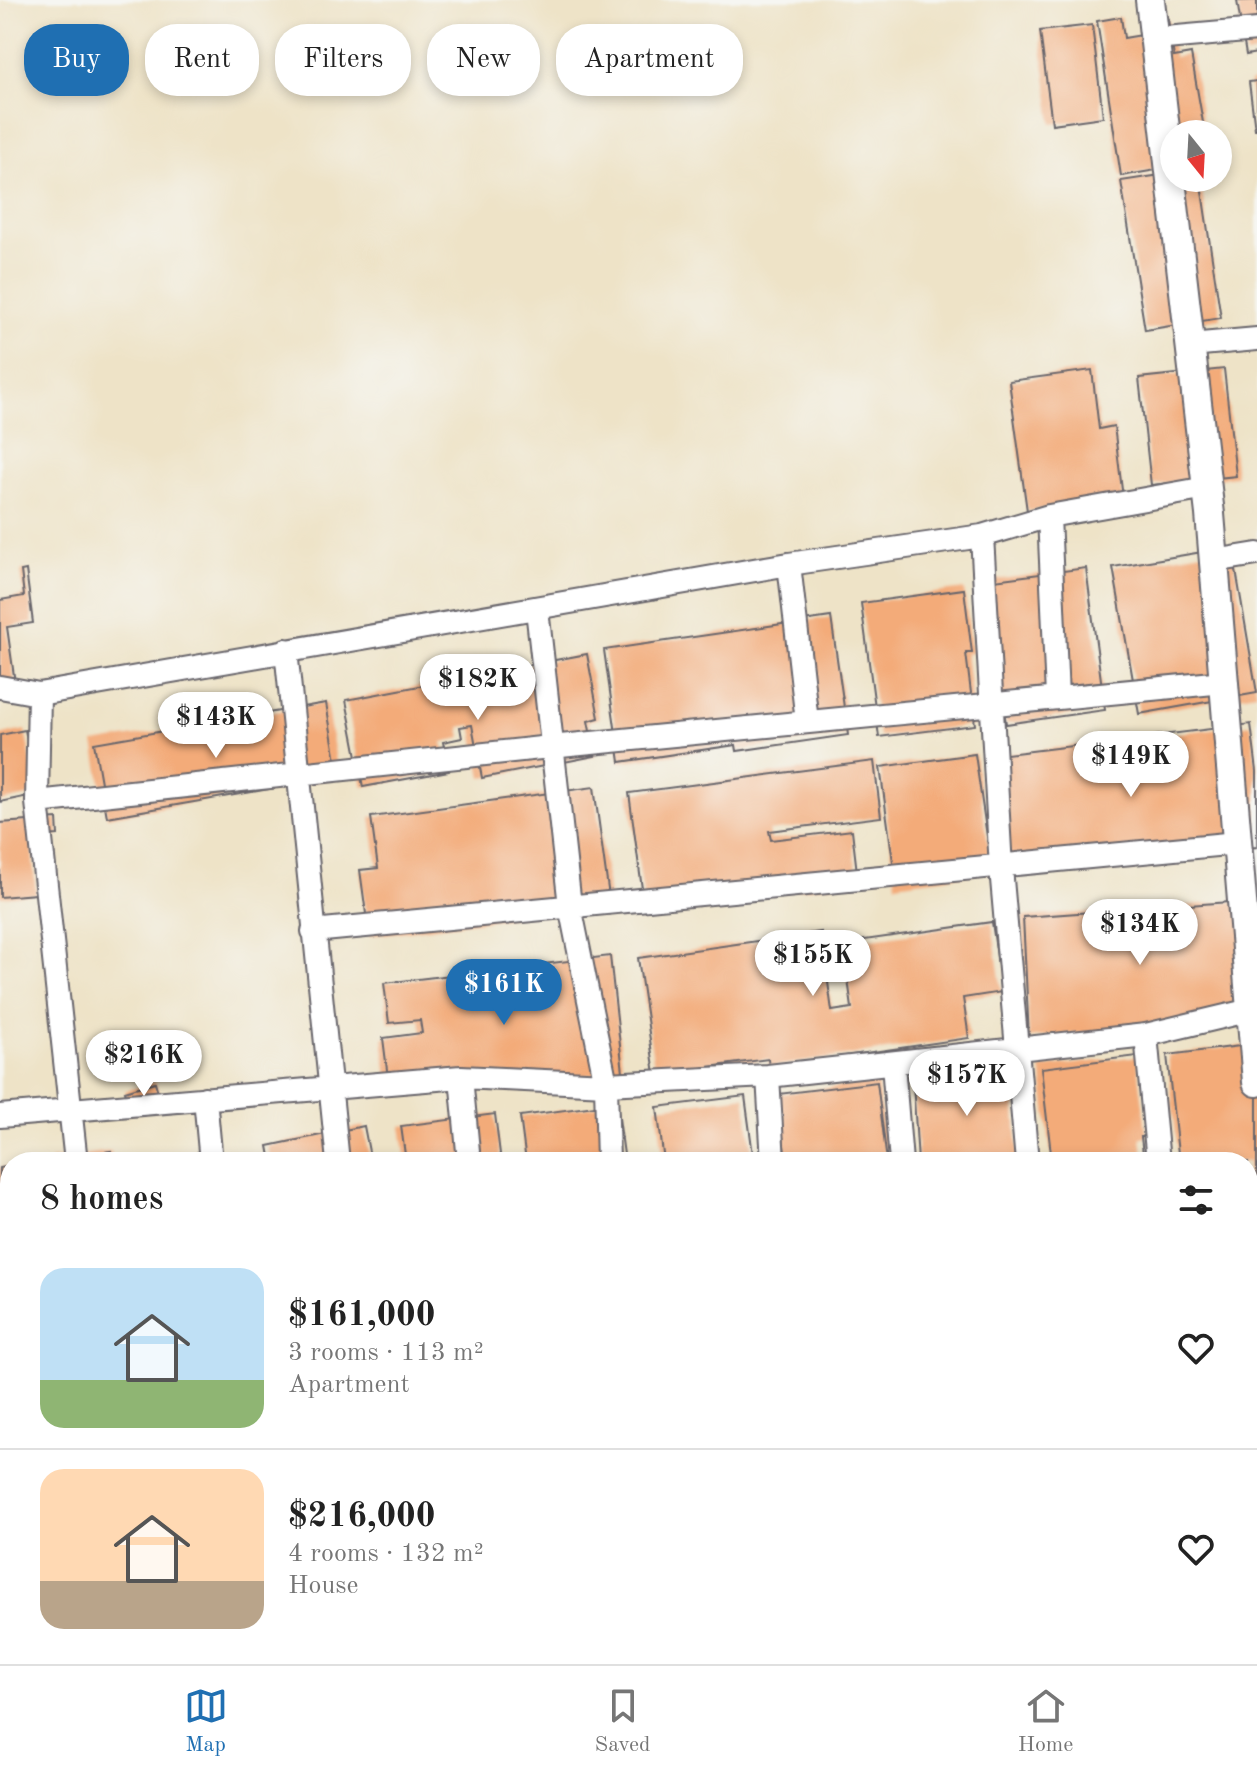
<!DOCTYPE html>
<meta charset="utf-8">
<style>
:root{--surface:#fff;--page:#f2f2f2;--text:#222;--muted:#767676;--line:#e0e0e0;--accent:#1f6fb2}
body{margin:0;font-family:"Old Standard TT",serif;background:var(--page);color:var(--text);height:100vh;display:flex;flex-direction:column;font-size:30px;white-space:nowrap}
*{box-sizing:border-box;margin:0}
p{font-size:26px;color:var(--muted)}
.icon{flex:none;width:44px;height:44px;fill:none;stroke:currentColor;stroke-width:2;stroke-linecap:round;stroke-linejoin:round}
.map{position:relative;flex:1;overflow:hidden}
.panel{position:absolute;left:0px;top:1152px;width:1258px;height:512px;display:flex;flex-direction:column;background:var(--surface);border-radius:32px 32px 0 0;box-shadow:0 4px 12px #0003}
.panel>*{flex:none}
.top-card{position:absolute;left:24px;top:24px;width:800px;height:72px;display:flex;gap:16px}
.needle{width:52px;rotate:162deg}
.fabs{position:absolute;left:1160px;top:120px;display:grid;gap:16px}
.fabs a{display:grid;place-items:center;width:72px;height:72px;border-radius:50%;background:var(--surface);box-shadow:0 4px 12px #0003;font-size:40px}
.price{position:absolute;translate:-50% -68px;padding:0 18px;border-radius:28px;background:#fff;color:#222;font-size:26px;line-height:52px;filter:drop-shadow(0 2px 4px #0008)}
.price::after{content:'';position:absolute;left:50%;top:48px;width:24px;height:18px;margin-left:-12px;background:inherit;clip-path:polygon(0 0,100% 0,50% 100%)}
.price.active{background:var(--accent);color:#fff}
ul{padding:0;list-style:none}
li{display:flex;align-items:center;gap:24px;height:200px;padding:0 40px}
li+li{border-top:2px solid var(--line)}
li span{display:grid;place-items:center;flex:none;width:224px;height:160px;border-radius:24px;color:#555}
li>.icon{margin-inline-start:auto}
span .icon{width:96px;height:96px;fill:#fffc;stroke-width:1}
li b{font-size:34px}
h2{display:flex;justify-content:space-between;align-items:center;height:96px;padding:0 40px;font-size:34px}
.pill{padding:0 28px;border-radius:32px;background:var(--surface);box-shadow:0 4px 12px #0003;font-size:28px;line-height:72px}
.pill.active{background:var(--accent);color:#fff}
.tabs{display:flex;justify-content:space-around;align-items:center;height:112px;border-top:2px solid var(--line);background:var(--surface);font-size:22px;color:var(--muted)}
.tabs a{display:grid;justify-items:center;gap:4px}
.tabs .active{color:var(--accent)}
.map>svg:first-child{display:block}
</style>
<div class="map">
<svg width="1257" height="1664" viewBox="0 0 1257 1664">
<rect width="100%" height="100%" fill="#f6f6f2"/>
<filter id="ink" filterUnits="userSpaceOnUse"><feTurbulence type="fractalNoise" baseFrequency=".0125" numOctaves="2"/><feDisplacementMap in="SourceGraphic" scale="16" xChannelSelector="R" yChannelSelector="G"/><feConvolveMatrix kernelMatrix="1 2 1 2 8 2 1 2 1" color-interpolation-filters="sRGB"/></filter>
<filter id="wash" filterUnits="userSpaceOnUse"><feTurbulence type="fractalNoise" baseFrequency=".006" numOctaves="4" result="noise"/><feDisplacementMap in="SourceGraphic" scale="32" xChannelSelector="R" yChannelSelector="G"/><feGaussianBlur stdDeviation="1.8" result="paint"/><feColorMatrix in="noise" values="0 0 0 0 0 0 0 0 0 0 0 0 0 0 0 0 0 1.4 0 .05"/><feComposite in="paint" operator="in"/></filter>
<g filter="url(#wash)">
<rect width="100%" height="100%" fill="#eee3c7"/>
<g id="blocks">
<path fill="#f3ab79" d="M1257 0V53L1246 55 1237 1Z
M1121 17 1124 38 1142 35 1141 23 1168 19 1174 57 1191 54 1205 134H1174V167L1121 176 1097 21Z
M1092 25 1103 117 1052 124 1040 31Z
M1257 81V129H1255L1249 82Z
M1174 173V178H1200L1221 318 1145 330 1121 181Z
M1224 369 1236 476 1151 485 1139 378Z
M1092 370 1099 429 1114 426 1123 498 1027 511 1009 381Z
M1232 547 1257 693 1139 714 1113 567Z
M1086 568 1105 710 1006 724 986 581Z
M26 570 33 623 7 627 15 683 0 685V600L24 596 21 571Z
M964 589 972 653H966L975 725 879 737 861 603Z
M831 617 848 735 737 751 736 745 620 762 604 650Z
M587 654 599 718 588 721 595 756 482 778 472 725 460 727 462 738 443 742 449 771 363 787 346 700Z
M326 703 339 777 107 817 94 743Z
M1251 724 1257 771V847L1011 873 998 755Z
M25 730 38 794 0 802V735Z
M975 754 992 871 896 884 880 767Z
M874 761 881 817 769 831 771 840 852 830 858 881 645 911 629 793Z
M594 787 610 904 369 936 360 870 378 868 371 817Z
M57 819 58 835 31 837 36 894 0 897V823Z
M1257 900V1011L1162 1026 1029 1038 1023 917Z
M992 922 1002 992 963 998 969 1038 769 1067 768 1059 655 1074 638 958 821 932 832 1011 852 1008 843 943Z
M610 956 623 1072 390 1094 383 1038 422 1033 420 1020 389 1023 384 983Z
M1257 1044V1194L1248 1195V1162H1179L1167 1055Z
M1137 1056 1147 1137H1141L1144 1162H1052L1041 1068Z
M1013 1067 1018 1162H918L913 1082Z
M155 1082 162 1105 132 1113 125 1091Z
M877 1082 887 1162H786L778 1094Z
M745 1096 754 1162H664L657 1107Z
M617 1103 625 1162H526L520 1116Z
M495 1114 501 1162H406L401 1126Z
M364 1126 371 1162H271L268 1146Z
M111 1151 113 1162H51L50 1160Z
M10 1166V1259L0 1260V1168Z
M1248 1198H1257V1238H1248Z
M1257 1243V1280H1248V1244Z
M10 1292V1386L0 1387V1293Z
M1248 1293H1257V1324L1248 1325Z
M1248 1331H1257V1393L1248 1394Z
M1257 1448V1470L1248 1472V1450Z
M251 1654H297L298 1664H252Z
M352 1654H390L391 1664H316L315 1658Z"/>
</g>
</g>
<g filter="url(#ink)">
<use href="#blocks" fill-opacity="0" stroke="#69666c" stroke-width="2"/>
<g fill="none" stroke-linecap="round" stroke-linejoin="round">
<defs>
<path id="minor" d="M1154 39 1257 30
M1190 345 1257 339
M1049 516 1057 697
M982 536 1001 868 1027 1162
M1214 561 1257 554
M789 564 807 722
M537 609 570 906 606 1084 608 1162
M286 650 338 1162
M0 687 39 694
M37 802 550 747 1224 682
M313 931 1237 843
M1146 1035 1158 1162
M893 1064 901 1162
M768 1076 773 1162
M461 1077 469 1162
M205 1098 211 1162
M0 1116 461 1077 606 1084 768 1076 1146 1035 1251 1010
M76 1162 37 802 39 694 789 564 982 536 1049 516 1207 488
M0 1250 10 1249
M0 1376 10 1375
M1248 1391 1257 1389
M0 1516 10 1515
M103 1654 105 1664
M387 1654 388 1664"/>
<path id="tertiary" d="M1150 0 1210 514 1257 1082"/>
</defs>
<use href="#minor" stroke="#69666c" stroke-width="26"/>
<use href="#tertiary" stroke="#69666c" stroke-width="32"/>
<use href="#minor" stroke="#fff" stroke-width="22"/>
<use href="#tertiary" stroke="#fff" stroke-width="28"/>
</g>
</g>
</svg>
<div class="fabs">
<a><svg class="needle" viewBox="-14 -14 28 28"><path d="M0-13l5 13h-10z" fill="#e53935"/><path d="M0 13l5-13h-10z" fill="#767676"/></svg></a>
</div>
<b class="price" style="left:478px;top:722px">$182K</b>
<b class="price" style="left:216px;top:760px">$143K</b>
<b class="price" style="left:1131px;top:799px">$149K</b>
<b class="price" style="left:1140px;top:967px">$134K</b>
<b class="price" style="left:813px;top:998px">$155K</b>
<b class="price active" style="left:504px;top:1027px">$161K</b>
<b class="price" style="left:144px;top:1098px">$216K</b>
<b class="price" style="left:967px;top:1118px">$157K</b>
<div class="top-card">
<a class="pill active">Buy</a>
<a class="pill">Rent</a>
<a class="pill">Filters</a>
<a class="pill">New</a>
<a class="pill">Apartment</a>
</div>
<section class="panel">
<h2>8 homes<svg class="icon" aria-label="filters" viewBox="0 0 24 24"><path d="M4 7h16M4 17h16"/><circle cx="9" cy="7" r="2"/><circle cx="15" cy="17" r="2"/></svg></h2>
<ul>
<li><span style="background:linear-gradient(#bfe0f5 70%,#8fb573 0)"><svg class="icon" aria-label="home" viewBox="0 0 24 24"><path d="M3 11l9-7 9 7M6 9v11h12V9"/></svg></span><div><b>$161,000</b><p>3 rooms · 113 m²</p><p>Apartment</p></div><svg class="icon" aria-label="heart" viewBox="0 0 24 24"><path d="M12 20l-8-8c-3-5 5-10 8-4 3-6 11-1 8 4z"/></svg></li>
<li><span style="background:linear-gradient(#ffd9b3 70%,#b9a48a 0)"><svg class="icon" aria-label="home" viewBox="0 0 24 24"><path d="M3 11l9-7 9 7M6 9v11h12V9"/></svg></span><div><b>$216,000</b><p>4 rooms · 132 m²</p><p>House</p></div><svg class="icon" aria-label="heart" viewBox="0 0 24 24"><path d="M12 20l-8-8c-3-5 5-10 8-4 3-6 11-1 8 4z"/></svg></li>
</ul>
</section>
</div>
<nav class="tabs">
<a class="active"><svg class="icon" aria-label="map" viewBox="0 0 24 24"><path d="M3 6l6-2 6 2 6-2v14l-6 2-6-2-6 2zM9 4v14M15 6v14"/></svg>Map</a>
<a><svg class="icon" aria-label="saved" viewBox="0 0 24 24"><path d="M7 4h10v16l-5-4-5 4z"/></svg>Saved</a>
<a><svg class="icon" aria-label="home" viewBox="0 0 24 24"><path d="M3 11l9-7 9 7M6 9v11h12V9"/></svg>Home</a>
</nav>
